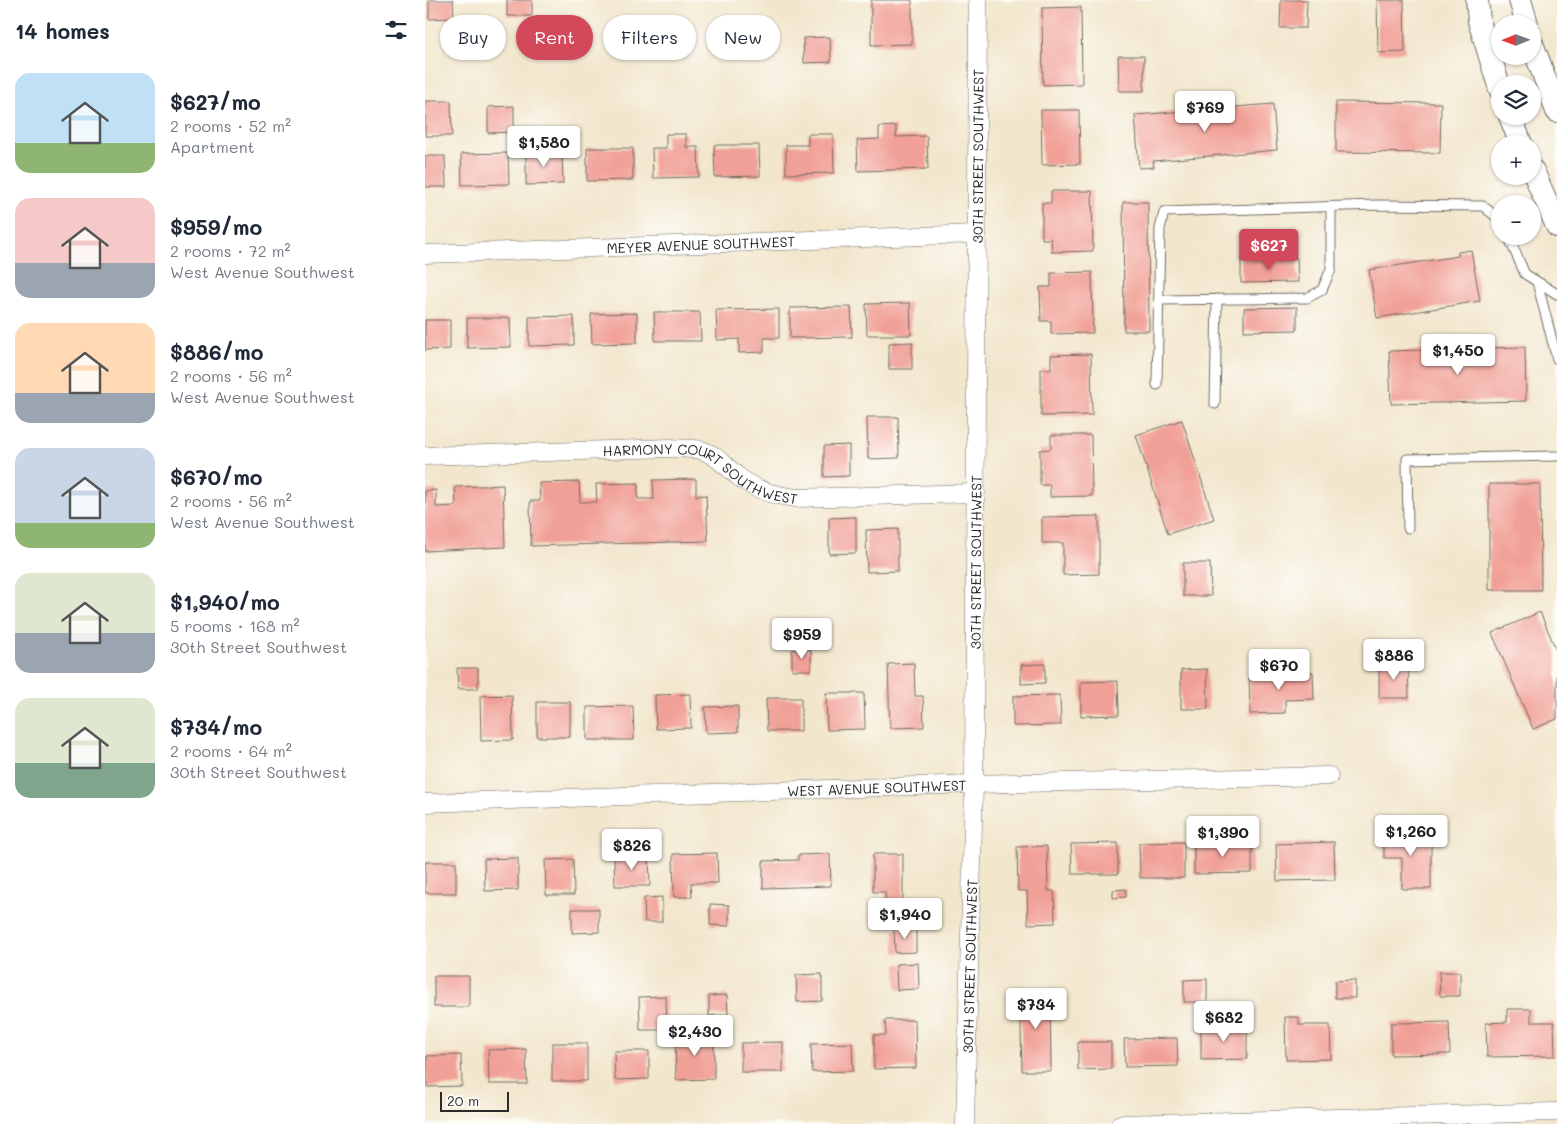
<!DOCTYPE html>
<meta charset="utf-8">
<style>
:root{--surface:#fff;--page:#f2f2f3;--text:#1f2937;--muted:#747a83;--accent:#d1495b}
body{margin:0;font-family:Mali,sans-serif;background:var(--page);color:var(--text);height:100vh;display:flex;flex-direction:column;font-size:19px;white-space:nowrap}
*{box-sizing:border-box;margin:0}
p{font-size:16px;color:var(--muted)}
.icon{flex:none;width:28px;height:28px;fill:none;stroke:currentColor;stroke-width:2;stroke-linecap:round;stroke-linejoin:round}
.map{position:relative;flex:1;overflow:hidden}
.panel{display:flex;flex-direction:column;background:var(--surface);width:425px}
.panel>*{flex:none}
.banner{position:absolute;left:15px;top:15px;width:475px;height:45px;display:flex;gap:10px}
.needle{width:32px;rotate:269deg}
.fabs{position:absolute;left:1066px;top:15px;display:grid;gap:10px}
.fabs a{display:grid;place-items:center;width:50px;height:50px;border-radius:50%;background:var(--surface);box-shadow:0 1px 4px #0004;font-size:25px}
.scale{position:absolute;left:15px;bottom:12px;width:69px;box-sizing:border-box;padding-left:5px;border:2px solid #2b2b2b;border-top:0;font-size:14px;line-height:18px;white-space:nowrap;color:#2b2b2b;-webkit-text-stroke:4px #fdfcf7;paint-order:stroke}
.price{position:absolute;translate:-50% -42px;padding:0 11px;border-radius:5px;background:#fff;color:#222;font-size:16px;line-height:32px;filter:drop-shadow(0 1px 2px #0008)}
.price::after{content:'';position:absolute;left:50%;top:30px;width:15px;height:11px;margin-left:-8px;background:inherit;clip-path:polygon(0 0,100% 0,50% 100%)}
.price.on{background:var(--accent);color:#fff}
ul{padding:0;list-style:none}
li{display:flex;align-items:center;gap:15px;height:125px;padding:0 15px}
li span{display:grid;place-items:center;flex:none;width:140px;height:100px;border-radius:15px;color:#555}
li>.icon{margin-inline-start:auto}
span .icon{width:60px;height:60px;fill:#fffc;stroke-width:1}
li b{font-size:21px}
h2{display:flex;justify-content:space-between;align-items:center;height:60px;padding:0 15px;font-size:21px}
.chip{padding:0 18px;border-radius:22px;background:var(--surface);box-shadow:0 1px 4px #0004;font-size:18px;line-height:45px}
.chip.on{background:var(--accent);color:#fff}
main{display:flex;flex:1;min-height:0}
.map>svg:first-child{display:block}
</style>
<main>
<section class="panel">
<h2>14 homes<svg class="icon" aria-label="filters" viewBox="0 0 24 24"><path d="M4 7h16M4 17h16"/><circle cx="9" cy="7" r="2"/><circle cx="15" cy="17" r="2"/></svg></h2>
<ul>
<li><span style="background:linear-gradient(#bfe0f5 70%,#8fb573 0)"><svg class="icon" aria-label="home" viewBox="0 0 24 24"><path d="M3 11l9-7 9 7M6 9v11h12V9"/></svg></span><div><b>$627/mo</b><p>2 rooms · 52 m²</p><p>Apartment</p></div></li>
<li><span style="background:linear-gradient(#f6c9c9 65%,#9aa5b1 0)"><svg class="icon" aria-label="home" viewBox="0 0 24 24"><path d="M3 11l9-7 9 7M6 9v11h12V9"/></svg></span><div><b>$959/mo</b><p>2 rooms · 72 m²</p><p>West Avenue Southwest</p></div></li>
<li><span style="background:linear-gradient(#ffd9b3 70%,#9aa5b1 0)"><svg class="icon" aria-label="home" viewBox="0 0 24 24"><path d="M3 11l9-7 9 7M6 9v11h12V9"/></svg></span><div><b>$886/mo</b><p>2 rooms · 56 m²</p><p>West Avenue Southwest</p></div></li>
<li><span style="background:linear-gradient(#c9d6e8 75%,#8fb573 0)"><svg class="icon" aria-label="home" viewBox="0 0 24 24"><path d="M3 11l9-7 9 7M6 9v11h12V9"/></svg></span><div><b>$670/mo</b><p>2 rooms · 56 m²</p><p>West Avenue Southwest</p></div></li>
<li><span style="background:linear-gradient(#dfe7d0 60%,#9aa5b1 0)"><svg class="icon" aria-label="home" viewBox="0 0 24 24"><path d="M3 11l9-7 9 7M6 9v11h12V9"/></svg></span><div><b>$1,940/mo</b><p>5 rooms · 168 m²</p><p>30th Street Southwest</p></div></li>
<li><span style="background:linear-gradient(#dfe7d0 65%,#7fa58c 0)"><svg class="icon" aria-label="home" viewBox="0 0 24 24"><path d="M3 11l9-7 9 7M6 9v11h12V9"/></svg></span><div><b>$734/mo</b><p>2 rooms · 64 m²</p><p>30th Street Southwest</p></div></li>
</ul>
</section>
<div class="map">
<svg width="1132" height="1124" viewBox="0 0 1132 1124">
<rect width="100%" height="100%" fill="#fdfcf7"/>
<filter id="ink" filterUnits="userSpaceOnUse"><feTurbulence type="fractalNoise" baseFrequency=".02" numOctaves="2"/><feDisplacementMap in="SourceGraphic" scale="10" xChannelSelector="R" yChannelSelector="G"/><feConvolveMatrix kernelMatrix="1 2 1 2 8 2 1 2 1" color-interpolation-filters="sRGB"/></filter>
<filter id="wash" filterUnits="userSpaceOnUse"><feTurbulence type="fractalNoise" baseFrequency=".0096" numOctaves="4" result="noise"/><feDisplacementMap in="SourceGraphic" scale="20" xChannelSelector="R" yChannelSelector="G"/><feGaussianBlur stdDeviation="1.12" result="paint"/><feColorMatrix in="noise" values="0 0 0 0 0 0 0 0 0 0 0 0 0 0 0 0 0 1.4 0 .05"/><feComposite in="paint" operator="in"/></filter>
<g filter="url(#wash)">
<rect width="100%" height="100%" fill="#f2e6cc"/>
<g id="blocks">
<path fill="#f1a097" d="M4 0H28L29 18 4 19Z
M82 0H107V16H82Z
M446 0H487V44L446 45Z
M856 0H882L881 28H855Z
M952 0H979L980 52 953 53Z
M656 7 657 84 618 85 617 8Z
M405 37 406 62 379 63 378 38Z
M693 56H719V91H694Z
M0 101H26L27 136H0Z
M911 102 1016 103 1015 153 911 152Z
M848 104 852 150 728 161 729 167 714 168 710 115Z
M89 106V132L63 133V107Z
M616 110H654L655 164 617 165Z
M471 126V137L502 136 503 169 433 171 432 140 454 139V127Z
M241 134H261V147H273L274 177 228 178 227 148H241Z
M383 134H408L409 173 361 174V145H383Z
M289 145H334L335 176 290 177Z
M162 148H208V180L162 181Z
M101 152H137L138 184 101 185Z
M83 153 84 184 37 185 36 154Z
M0 156H20L21 187H0Z
M626 191H667L668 251 627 252 626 239H617V203H626Z
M698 202H723L724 331H699Z
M1046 250 1055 301 952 318 944 270 1033 256V252Z
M872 258 873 282 816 283V259Z
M667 272 668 333 626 334V321H616L615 287H626V273Z
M485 303 486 335H442L441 304Z
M426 307 427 337 365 338V308Z
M872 307V330L819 331V308Z
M354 309V338H339V352L314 353V339L292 340 291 310Z
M229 312H275L276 341H230Z
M212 313V343L167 344 166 314Z
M149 316V345L104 346V317Z
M42 318H85L86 347 42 348Z
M0 320H25V349L0 350Z
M487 342V369H464V343Z
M1100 347 1101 401 966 404 964 351Z
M666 354 667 415 616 416V369H626V355Z
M442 417H473L474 458 443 459Z
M757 420 789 519 743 534 711 435Z
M626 435H666L667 496 625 497V485H615V450L626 449Z
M424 445V476L399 477V446Z
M271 479V496L281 495 283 541 106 546 105 501H115L114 483 154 482 155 502H172L171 484 213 483V499H229L228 480Z
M1064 484H1115L1116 590H1064Z
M78 485 80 547 0 551V491L11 490V507L31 506 30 487Z
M674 516V574L638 575V543H617V517Z
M431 517V553L404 554V518Z
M473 529V571L442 572 441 530Z
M758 563H785L786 596H758Z
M1115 612 1132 652V719L1108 729 1067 633Z
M367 650H386V670H367Z
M489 663 490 696H498L499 727 465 728 463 664Z
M954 663H983L984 698H954Z
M620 664V683L596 684V665Z
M32 668H53V689H33Z
M782 669 783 709H756V670Z
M888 672 889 699 860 700V713L825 714 824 674Z
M693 681 694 715 656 716V682Z
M401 693H439L440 729 402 730Z
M265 694 266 728 231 729 230 695Z
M87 695 88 740 56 741 55 696Z
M635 695 636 725 588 726V696Z
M341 698H376V731H342Z
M112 702H145V737H112Z
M208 706 209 740H162V707Z
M313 706V732L281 733 280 707Z
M959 831H1006V889H977V858H959Z
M759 842V878H715L714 843Z
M909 842 910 880 852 881 851 844Z
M693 843V874H647L646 844Z
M827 843V873L769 874V844Z
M622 846 623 891H629L630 923 603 924 602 891H593L592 847Z
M292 853 293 883H266L267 897H249L248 854Z
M405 854 406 886 338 888V861L373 860V855Z
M448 854H478V907H461L460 892H448Z
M224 856 225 886H190L189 857Z
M93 858V890L60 891 59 859Z
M148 859 149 895H121L120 860Z
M0 862H31V893H0Z
M701 889V897L688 898V890Z
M237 897V922H220L219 898Z
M285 904 304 905V926L285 925Z
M147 909H174V932L147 933Z
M491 928V952L470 953 469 929Z
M493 963 494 989 472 990 471 964Z
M1014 972H1035V996H1015Z
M397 974V1001L372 1002 371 975Z
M9 976H44V1007H9Z
M782 979V1002H759V980Z
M930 980V998H910V981Z
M595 990H625L626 1071H597Z
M302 995 303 1015 284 1016V996Z
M241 996 242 1030H215L214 997Z
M1082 1009H1106V1022H1129L1130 1056 1062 1057 1061 1023 1082 1022Z
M860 1017H874V1025H905L906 1059 861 1060Z
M460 1020H490L491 1068 449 1069V1035H461Z
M1024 1022 1025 1054 966 1055V1023Z
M822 1026V1059L776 1060V1027Z
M289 1035V1079L251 1080 250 1036Z
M752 1038 753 1066 700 1067 699 1039Z
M358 1042V1072H316V1043Z
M653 1042H686V1069L653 1070Z
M127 1043H162V1081H127Z
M427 1043 428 1071 387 1072 386 1044Z
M101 1049 102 1084H64L63 1050Z
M189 1051H224V1079L190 1080Z
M36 1055 37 1086 2 1087V1056Z"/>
</g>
</g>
<g filter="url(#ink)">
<use href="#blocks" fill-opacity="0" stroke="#716c63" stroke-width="1"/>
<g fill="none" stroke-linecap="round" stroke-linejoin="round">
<defs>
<path id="service" d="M1083 236 1100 274 1132 294
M1112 282 1132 359
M734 300 882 298 897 290 906 269V207
M732 385 735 229 739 212 951 205 1058 206 1075 220
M790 404 792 299
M983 528 982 459 1132 456"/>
<g id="minor">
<path id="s1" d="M0 254 552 234"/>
<path id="s2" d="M0 456 245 448C255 449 267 448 276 450 291 454 302 468 314 477 331 491 349 495 371 498L551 493"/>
<path id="s3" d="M0 803 549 784 904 776"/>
<path id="s4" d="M540 1124 549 784 553 0"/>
<path d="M695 1124 1132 1112"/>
</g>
<path id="tertiary" d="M1052 0 1054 21 1075 89
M1095 0 1102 24
M1108 46 1132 111
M1085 116 1096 144
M1108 171 1132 226"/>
</defs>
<use href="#service" stroke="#716c63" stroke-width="11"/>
<use href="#minor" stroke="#716c63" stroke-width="19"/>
<use href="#tertiary" stroke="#716c63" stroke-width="24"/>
<use href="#service" stroke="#fff" stroke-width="9"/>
<use href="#minor" stroke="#fff" stroke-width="18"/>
<use href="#tertiary" stroke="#fff" stroke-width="22"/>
</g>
</g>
<g text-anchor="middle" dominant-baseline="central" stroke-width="4" stroke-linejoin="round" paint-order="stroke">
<g font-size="14" fill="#2b2b2b" stroke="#fdfcf7">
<text stroke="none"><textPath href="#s4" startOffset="968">30TH STREET SOUTHWEST</textPath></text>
<text stroke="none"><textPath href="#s1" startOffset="276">MEYER AVENUE SOUTHWEST</textPath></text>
<text stroke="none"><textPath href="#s2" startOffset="282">HARMONY COURT SOUTHWEST</textPath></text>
<text stroke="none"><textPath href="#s4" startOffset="562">30TH STREET SOUTHWEST</textPath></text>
<text stroke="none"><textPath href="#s3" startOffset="452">WEST AVENUE SOUTHWEST</textPath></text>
<text stroke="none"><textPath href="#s4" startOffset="158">30TH STREET SOUTHWEST</textPath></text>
</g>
</g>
</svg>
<div class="fabs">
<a><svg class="needle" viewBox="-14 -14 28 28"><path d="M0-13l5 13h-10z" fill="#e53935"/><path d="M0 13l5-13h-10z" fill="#747a83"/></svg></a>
<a><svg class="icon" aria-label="layers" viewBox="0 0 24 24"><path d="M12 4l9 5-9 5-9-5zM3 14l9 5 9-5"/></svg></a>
<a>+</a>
<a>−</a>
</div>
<div class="scale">20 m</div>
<b class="price" style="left:780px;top:133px">$769</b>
<b class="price" style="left:119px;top:168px">$1,580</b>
<b class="price on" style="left:844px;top:271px">$627</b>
<b class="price" style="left:1033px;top:376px">$1,450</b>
<b class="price" style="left:377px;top:660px">$959</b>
<b class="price" style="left:969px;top:681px">$886</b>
<b class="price" style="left:854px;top:691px">$670</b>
<b class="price" style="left:986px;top:857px">$1,260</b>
<b class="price" style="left:798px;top:858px">$1,390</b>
<b class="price" style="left:207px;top:871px">$826</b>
<b class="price" style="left:480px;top:940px">$1,940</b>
<b class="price" style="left:611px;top:1030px">$734</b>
<b class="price" style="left:799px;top:1043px">$682</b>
<b class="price" style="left:270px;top:1057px">$2,430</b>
<div class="banner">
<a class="chip">Buy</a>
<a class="chip on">Rent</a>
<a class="chip">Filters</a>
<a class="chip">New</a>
</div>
</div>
</main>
